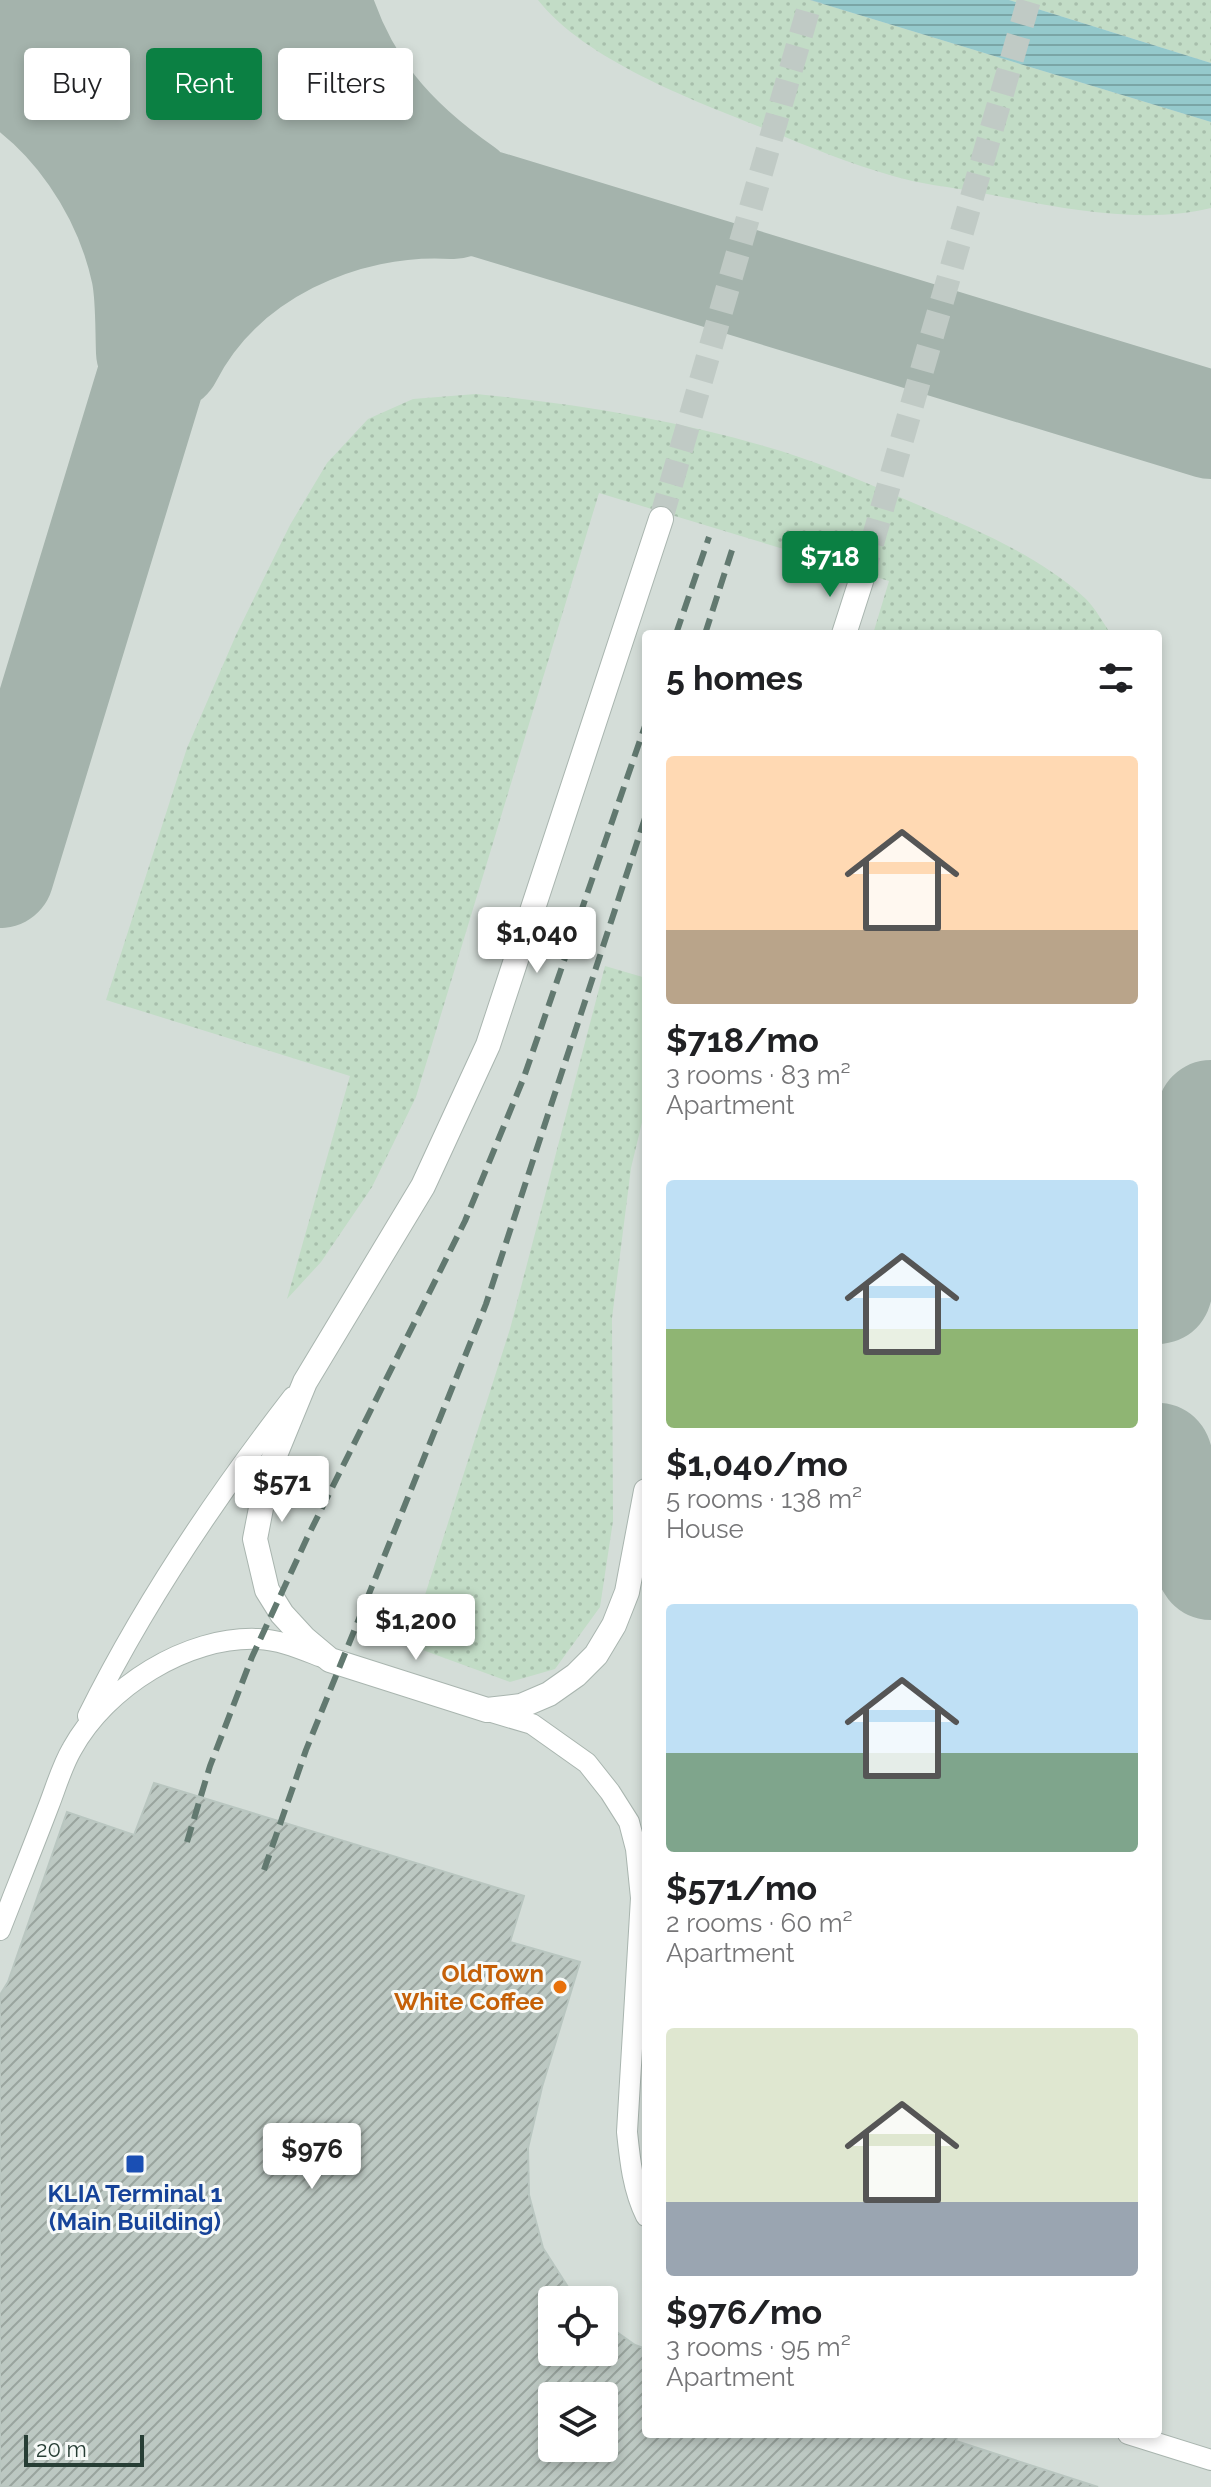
<!DOCTYPE html>
<meta charset="utf-8">
<style>
:root{--surface:#fff;--page:#f2f2f2;--text:#202124;--muted:#757577;--accent:#0b8043}
body{margin:0;font-family:Raleway,sans-serif;background:var(--page);color:var(--text);height:100vh;display:flex;flex-direction:column;font-size:30px;white-space:nowrap}
*{box-sizing:border-box;margin:0}
p{font-size:26px;color:var(--muted)}
.icon{flex:none;width:44px;height:44px;fill:none;stroke:currentColor;stroke-width:2;stroke-linecap:round;stroke-linejoin:round}
.map{position:relative;flex:1;overflow:hidden}
.drawer{position:absolute;left:642px;top:630px;width:520px;height:1808px;display:flex;flex-direction:column;background:var(--surface);border-radius:8px;box-shadow:0 4px 12px #0003}
.drawer>*{flex:none}
.guide{position:absolute;left:24px;top:48px;width:498px;height:72px;display:flex;gap:16px}
.controls{position:absolute;left:538px;top:2286px;display:grid;gap:16px}
.controls a{display:grid;place-items:center;width:80px;height:80px;border-radius:8px;background:var(--surface);box-shadow:0 4px 12px #0003;font-size:40px}
.scale{position:absolute;left:24px;bottom:20px;width:120px;box-sizing:border-box;padding-left:8px;border:4px solid #273e35;border-top:0;font-size:22px;line-height:28px;white-space:nowrap;color:#273e35;-webkit-text-stroke:6px #f7faf8;paint-order:stroke}
.price{position:absolute;translate:-50% -68px;padding:0 18px;border-radius:8px;background:#fff;color:#222;font-size:26px;line-height:52px;filter:drop-shadow(0 2px 4px #0008)}
.price::after{content:'';position:absolute;left:50%;top:48px;width:24px;height:18px;margin-left:-12px;background:inherit;clip-path:polygon(0 0,100% 0,50% 100%)}
.price.active{background:var(--accent);color:#fff}
ul{padding:0;list-style:none}
li{display:grid;align-content:center;gap:16px;height:424px;padding:0 24px}
li span{display:grid;place-items:center;height:248px;border-radius:8px;color:#555}
li>.icon{margin-inline-start:auto}
span .icon{width:144px;height:144px;fill:#fffc;stroke-width:1}
li b{font-size:34px}
h2{display:flex;justify-content:space-between;align-items:center;height:96px;padding:0 24px;font-size:34px}
.pill{padding:0 28px;border-radius:8px;background:var(--surface);box-shadow:0 4px 12px #0003;font-size:28px;line-height:72px}
.pill.active{background:var(--accent);color:#fff}
.map>svg:first-child{display:block}
</style>
<div class="map">
<svg width="1211" height="2487" viewBox="0 0 1211 2487">
<defs>
<pattern id="grass-dots" width="8" height="8" patternUnits="userSpaceOnUse" patternTransform="scale(2)"><rect width="8" height="8" fill="#c2dcc6"/><path d="M2 2h.1M6 6h.1" fill="none" stroke="#a7beab" stroke-width="1.8" stroke-linecap="round"/></pattern>
<pattern id="water-rules" width="6" height="5" patternUnits="userSpaceOnUse" patternTransform="scale(2)"><rect width="6" height="5" fill="#95c9cc"/><path d="M0 2.5h6" fill="none" stroke="#7aa5a6"/></pattern>
<pattern id="building-hatch" width="6" height="6" patternUnits="userSpaceOnUse" patternTransform="scale(2)"><rect width="6" height="6" fill="#bcc8c2"/><path d="M-1 1l2-2M0 6l6-6M5 7l2-2" fill="none" stroke="#99a49e"/></pattern>
</defs>
<rect width="100%" height="100%" fill="#e6ede9"/>
<path fill="#d4ddd8" fill-rule="evenodd" d="M0 0H1211V2487H0ZM646 634H1158V2434H646ZM552 2300H604V2352H552ZM552 2396H604V2448H552Z"/>
<path fill="url(#grass-dots)" d="M538 0H810L1211 122V208C1138 226 1050 206 977 192 949 187 920 184 893 176 851 164 809 147 768 130 697 102 586 61 538 0Z
M1009 0H1211V63Z
M476 394C579 404 681 421 781 451 829 466 876 487 923 507 979 531 1041 557 1086 599 1096 609 1103 623 1111 634H873L889 581 599 493 416 1097 372 1187 321 1262 287 1299 350 1076 106 1000 187 748 236 635 290 525 327 463 368 419 413 399Z
M605 966 646 978V1106L631 1168 612 1318 613 1521 600 1607 555 1669 510 1682 409 1645 510 1329Z"/>
<path fill="url(#water-rules)" d="M810 0H1009L1211 63V122Z"/>
<g fill="none" stroke-linecap="round" stroke-linejoin="round">
<path stroke="#a4b3ac" stroke-width="108" d="M317 0C343 86 390 140 463 191
M0 46C71 50 123 32 185 0
M0 56 1211 425
M0 67C74 110 127 189 145 272 150 297 149 326 150 352
M168 357C220 254 342 198 454 205
M0 874 266 0
M1158 1290 1211 1114
M1158 1457 1175 1507 1211 1566"/>
</g>
<path fill="url(#building-hatch)" stroke="#b9c6c0" stroke-width="2" fill-rule="evenodd" d="M154 1783 524 1896 510 1942 580 1962 542 2087 528 2148 529 2195 543 2248 568 2287 580 2300H552V2352H604V2323L635 2345 646 2349V2434H958L956 2441 1098 2487H0V1995L8 1982 67 1812 134 1835ZM552 2396H604V2448H552Z"/>
<g fill="none" stroke-linecap="round" stroke-linejoin="round">
<path stroke="#c0cac5" stroke-width="24" stroke-dasharray="24 12" stroke-linecap="butt" d="M661 519 811 0
M862 578 1029 0"/>
<defs>
<path id="lane" d="M488 1711 532 1724 587 1763 610 1792 629 1822 636 1849 641 1898 627 2132C630 2161 633 2190 646 2216
M88 1716C143 1605 217 1495 293 1397
M0 1930C16 1889 33 1847 49 1805 56 1787 62 1766 72 1749 106 1687 187 1636 258 1639 281 1640 301 1649 322 1657
M1128 2434 1211 2460"/>
<path id="street" d="M844 634 862 578
M646 1491 627 1592 614 1625 596 1655 576 1675 549 1694 521 1706 487 1710 330 1660 305 1639 282 1614 267 1590 255 1539 268 1472 305 1382 423 1186 488 1045 661 519"/>
</defs>
<use href="#lane" stroke="#a9b5af" stroke-width="22"/>
<use href="#street" stroke="#a9b5af" stroke-width="26"/>
<use href="#lane" stroke="#fff" stroke-width="20"/>
<use href="#street" stroke="#fff" stroke-width="24"/>
<path stroke="#627970" stroke-width="6" stroke-dasharray="16 8" stroke-linecap="butt" d="M676 634 709 537
M705 634 734 544
M187 1842 210 1766 252 1657 307 1538 465 1221 524 1077 646 723
M264 1870 306 1750 486 1304 646 815"/>
</g>
<circle fill="#e8710a" stroke="#f7faf8" stroke-width="3" cx="560" cy="1987" r="8"/>
<rect fill="#1a4fb4" stroke="#f7faf8" stroke-width="3" x="125" y="2154" width="20" height="20" rx="4"/>
<g text-anchor="middle" dominant-baseline="central" stroke-width="6" stroke-linejoin="round" paint-order="stroke">
<g font-size="24" font-weight="bold" fill="#c56008" stroke="#f7faf8" text-anchor="end">
<text x="544" y="1973">OldTown<tspan x="544" dy="28">White Coffee</tspan></text>
</g>
<g font-size="24" font-weight="bold" fill="#164399" stroke="#f7faf8">
<text x="135" y="2193">KLIA Terminal 1<tspan x="135" dy="28">(Main Building)</tspan></text>
</g>
</g>
</svg>
<div class="controls">
<a><svg class="icon" aria-label="locate" viewBox="0 0 24 24"><circle cx="12" cy="12" r="6"/><path d="M12 2v4M12 18v4M2 12h4M18 12h4"/></svg></a>
<a><svg class="icon" aria-label="layers" viewBox="0 0 24 24"><path d="M12 4l9 5-9 5-9-5zM3 14l9 5 9-5"/></svg></a>
</div>
<div class="scale">20 m</div>
<b class="price active" style="left:830px;top:599px">$718</b>
<b class="price" style="left:537px;top:975px">$1,040</b>
<b class="price" style="left:282px;top:1524px">$571</b>
<b class="price" style="left:416px;top:1662px">$1,200</b>
<b class="price" style="left:312px;top:2191px">$976</b>
<div class="guide">
<a class="pill">Buy</a>
<a class="pill active">Rent</a>
<a class="pill">Filters</a>
</div>
<section class="drawer">
<h2>5 homes<svg class="icon" aria-label="filters" viewBox="0 0 24 24"><path d="M4 7h16M4 17h16"/><circle cx="9" cy="7" r="2"/><circle cx="15" cy="17" r="2"/></svg></h2>
<ul>
<li><span style="background:linear-gradient(#ffd9b3 70%,#b9a48a 0)"><svg class="icon" aria-label="home" viewBox="0 0 24 24"><path d="M3 11l9-7 9 7M6 9v11h12V9"/></svg></span><div><b>$718/mo</b><p>3 rooms · 83 m²</p><p>Apartment</p></div></li>
<li><span style="background:linear-gradient(#bfe0f5 60%,#8fb573 0)"><svg class="icon" aria-label="home" viewBox="0 0 24 24"><path d="M3 11l9-7 9 7M6 9v11h12V9"/></svg></span><div><b>$1,040/mo</b><p>5 rooms · 138 m²</p><p>House</p></div></li>
<li><span style="background:linear-gradient(#bfe0f5 60%,#7fa58c 0)"><svg class="icon" aria-label="home" viewBox="0 0 24 24"><path d="M3 11l9-7 9 7M6 9v11h12V9"/></svg></span><div><b>$571/mo</b><p>2 rooms · 60 m²</p><p>Apartment</p></div></li>
<li><span style="background:linear-gradient(#dfe7d0 70%,#9aa5b1 0)"><svg class="icon" aria-label="home" viewBox="0 0 24 24"><path d="M3 11l9-7 9 7M6 9v11h12V9"/></svg></span><div><b>$976/mo</b><p>3 rooms · 95 m²</p><p>Apartment</p></div></li>
</ul>
</section>
</div>
